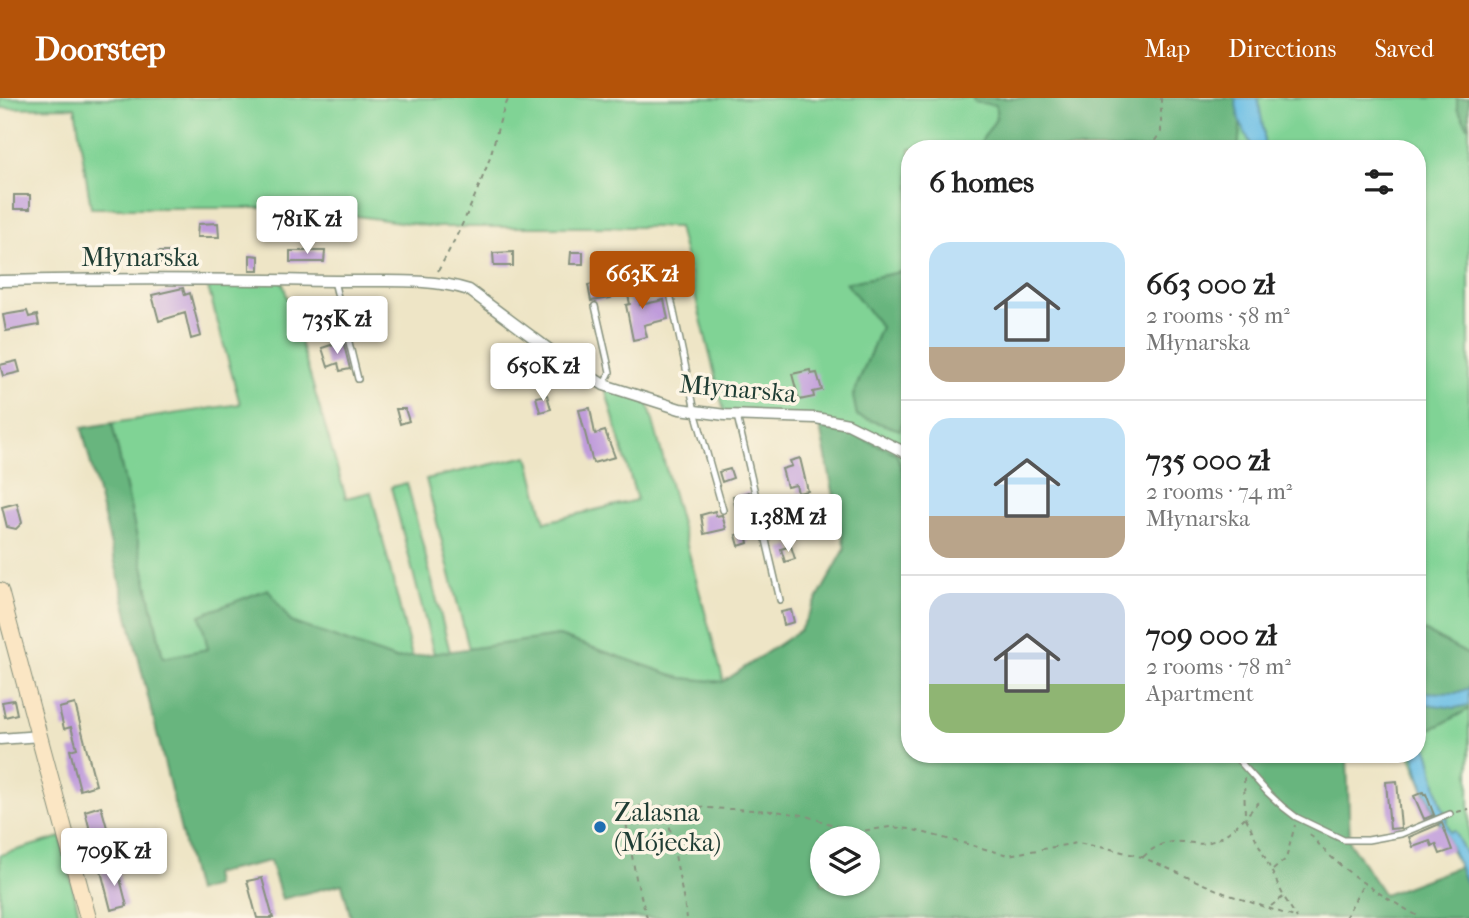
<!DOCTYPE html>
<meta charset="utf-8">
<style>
:root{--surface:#fff;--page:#f2f2f2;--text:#222;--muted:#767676;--line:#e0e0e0;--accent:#b45309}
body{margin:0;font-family:"IM FELL French Canon",serif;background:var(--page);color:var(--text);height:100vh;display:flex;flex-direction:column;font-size:26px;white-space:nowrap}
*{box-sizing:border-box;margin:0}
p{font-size:23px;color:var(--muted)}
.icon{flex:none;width:38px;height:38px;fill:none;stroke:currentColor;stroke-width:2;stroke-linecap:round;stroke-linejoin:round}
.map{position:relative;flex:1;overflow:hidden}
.sheet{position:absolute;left:901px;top:42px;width:525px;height:623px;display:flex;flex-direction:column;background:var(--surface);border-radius:28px;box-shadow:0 2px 5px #0004}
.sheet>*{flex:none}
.buttons{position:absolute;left:810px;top:728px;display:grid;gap:14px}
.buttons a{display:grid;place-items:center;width:70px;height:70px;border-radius:50%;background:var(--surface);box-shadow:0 2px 5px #0004;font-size:35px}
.price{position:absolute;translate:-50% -60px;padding:0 16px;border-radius:7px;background:#fff;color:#222;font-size:23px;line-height:46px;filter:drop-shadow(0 2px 4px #0008)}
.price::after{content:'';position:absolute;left:50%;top:42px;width:21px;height:16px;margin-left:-10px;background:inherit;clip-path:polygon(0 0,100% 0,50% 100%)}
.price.current{background:var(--accent);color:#fff}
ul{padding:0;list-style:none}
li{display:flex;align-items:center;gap:21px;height:175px;padding:0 28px}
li+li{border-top:2px solid var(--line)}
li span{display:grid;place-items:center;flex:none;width:196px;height:140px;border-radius:21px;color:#555}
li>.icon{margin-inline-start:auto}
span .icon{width:84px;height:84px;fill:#fffc;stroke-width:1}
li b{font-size:30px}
h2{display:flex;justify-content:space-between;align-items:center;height:84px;padding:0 28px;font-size:30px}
header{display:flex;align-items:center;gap:42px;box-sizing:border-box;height:98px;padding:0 35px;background:var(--accent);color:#fff}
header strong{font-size:33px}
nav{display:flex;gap:38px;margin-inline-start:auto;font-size:24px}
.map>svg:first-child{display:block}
</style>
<header>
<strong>Doorstep</strong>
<nav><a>Map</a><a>Directions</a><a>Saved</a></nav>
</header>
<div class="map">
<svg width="1469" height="820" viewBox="0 0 1469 820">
<rect width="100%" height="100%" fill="#fcf5e5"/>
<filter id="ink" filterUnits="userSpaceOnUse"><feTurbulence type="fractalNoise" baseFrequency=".0143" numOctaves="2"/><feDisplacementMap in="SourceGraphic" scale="14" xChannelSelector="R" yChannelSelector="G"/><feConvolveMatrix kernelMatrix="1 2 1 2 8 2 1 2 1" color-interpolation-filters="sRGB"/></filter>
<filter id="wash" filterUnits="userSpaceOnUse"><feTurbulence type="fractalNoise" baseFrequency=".00686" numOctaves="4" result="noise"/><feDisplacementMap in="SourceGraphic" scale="28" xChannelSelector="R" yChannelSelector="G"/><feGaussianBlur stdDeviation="1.57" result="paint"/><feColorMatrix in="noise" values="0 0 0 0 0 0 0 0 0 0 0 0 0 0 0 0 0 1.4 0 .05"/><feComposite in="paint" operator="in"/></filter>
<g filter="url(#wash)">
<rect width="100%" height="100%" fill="#eee5c6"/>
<path fill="#80d395" stroke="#508864" stroke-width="2" d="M0 0H974V4L996 6V21L976 51H910V172L847 185 881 229 853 297 900 332 910 304V393L896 355 853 336 820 330 816 320 725 317 678 129H436L299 110H91L75 9 0 10Z
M1243 0H1457V10L1469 30V557L1426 534 1418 533V51H1238Z
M206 182H282L346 400 371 394 412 559 395 561 291 524 208 551 163 560 112 325 240 306Z
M604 287 647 301 724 584 681 580 559 538 469 551 426 381 528 358 545 424 637 402Z
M407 385 450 554 434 556 391 389Z
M1469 611V765L1459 769 1423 690 1410 656H1418V635L1440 627Z
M61 739 80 820H0V757Z"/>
<path fill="#68b57e" stroke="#447959" stroke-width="2" fill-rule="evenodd" d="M974 0H1243L1238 51H976L996 21V7L974 4Z
M1457 0H1469V30L1457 10Z
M910 172V304L900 332 857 318 853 298 881 229 846 185Z
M112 325 163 560 208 551 200 517 268 491 291 524 395 561 559 538 681 580 723 584 800 532 845 451 820 330 852 336 896 355 910 393V656H1357L1347 660 1350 745 1384 797 1469 765V820H351L342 786 282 801 270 763 213 776 215 788 196 794 82 330ZM822 740H868V786H822Z
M1418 533 1426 534 1469 557V611L1440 627 1418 635Z"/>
<path fill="#68bde5" stroke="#447d8c" stroke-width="2" d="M1235 0H1258L1264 34V51H1253L1239 22Z
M1469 590V607L1455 610 1418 605V594L1456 595Z
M1418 633C1437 659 1432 694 1448 721L1446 722 1450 734 1454 733 1469 762V792L1440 723 1423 690 1414 656H1418Z"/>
<g id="blocks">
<path fill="#c09cdb" d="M14 97H30V111H14Z
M218 125 219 139H197L198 126Z
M290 153H325L324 164H290Z
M158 154H177V166H158Z
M513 154V168H494L493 155Z
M571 154H583V166H570Z
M250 157 259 158V172H250Z
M624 180H634L640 207 664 202 668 221 644 227 647 239 633 242 626 207 630 206Z
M608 183 611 200 591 203 588 187Z
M183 190 185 197 190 195 201 238 191 241 185 215 159 223 152 197Z
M321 209 324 222 313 225 308 212Z
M27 213 29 219 37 217 39 227 6 233 3 217Z
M343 243 350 271 340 273 338 265 328 269 322 250Z
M17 263 20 274 3 278 0 267Z
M810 272 811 276 817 275 822 292 813 294 814 299 799 302 792 276Z
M547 297 551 311 540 314 536 299Z
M590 310 595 336 605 333 615 359 593 365 579 312Z
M396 311H405L409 323 400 326Z
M800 360 808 393 798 395 796 387 787 389 782 371 792 368 790 363Z
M730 371 733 380 722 384 719 374Z
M749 394 753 409 736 413 733 398Z
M17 405 22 425 16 431 7 429 2 409Z
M715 413 716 418 722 417 726 431 704 436 701 417Z
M746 435 748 445 739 448 736 437Z
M791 448 795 461 785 464 781 451Z
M791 512 794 524 784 527 781 514Z
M14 602 17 616 5 619 2 604Z
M75 606 96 687 80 692 70 652 77 650 71 629 64 631 59 610Z
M1397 683 1401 730 1390 731 1386 684Z
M1423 694 1424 697 1426 696 1434 717 1424 721 1414 698Z
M101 708 112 748 95 752 85 713Z
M1442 725 1452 752 1440 756 1436 746 1432 748 1430 743 1413 749 1409 739Z
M117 769 127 808 111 812 101 773Z
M262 780 273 820H257L247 783Z"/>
</g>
</g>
<g filter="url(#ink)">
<use href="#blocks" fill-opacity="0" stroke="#86917d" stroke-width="2"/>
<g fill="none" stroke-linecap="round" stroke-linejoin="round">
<defs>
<path id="lane" d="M334 183 358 281
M671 200 695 313 723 412
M595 208 610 274 604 286
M737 318 780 502
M1233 656 1268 695 1283 709 1296 719 1344 742H1368L1401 736 1450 716"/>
<path id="street" d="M0 183C112 180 224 181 336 183 377 184 430 179 469 192L562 261 604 287 680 311 725 317 816 320 848 326 910 357
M0 641 40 638"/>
<path id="secondary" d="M0 493 88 820"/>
</defs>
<use href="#lane" stroke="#86917d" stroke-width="8"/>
<use href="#street" stroke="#86917d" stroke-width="13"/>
<use href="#secondary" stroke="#86917d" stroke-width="18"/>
<path stroke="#86917d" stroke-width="2" stroke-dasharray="5 5" stroke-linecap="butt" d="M1149 51 1161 34V0
M438 173C456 141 472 107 485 73 495 49 497 23 509 0
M1244 680 1245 718 1284 799 1297 820
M666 709 687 820
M1457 714 1469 711
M1310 736C1340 774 1380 796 1421 820
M1143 759C1156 747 1166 743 1183 744 1191 744 1198 747 1206 745 1230 740 1246 717 1262 701
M1273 772 1286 761 1295 727
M1271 808 1283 799
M647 820 636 780 626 724 627 716 640 708H666L774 713 803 717 855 734 890 729 910 731 1008 757 1077 745 1111 751 1142 759 1224 795 1297 820
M1345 820 1363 787"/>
<use href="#lane" stroke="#fff" stroke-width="5"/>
<use href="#street" stroke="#fff" stroke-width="10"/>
<use href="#secondary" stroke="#fbe6c4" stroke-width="16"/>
</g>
</g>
<circle fill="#1f6fb2" stroke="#fcf5e5" stroke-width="2.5" cx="600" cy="729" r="7"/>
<g text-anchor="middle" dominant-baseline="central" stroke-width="7" stroke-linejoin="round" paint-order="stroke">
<g font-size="26" fill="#1f3d34" stroke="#fcf5e5">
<text x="140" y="159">Młynarska</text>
<text transform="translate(738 291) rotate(5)">Młynarska</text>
</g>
<g font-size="26" fill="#1f3d34" stroke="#fcf5e5" text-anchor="start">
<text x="614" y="714">Zalasna<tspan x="614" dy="30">(Mójecka)</tspan></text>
</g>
</g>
</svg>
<div class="buttons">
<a><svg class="icon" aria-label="layers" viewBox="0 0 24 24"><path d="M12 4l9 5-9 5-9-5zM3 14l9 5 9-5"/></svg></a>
</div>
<b class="price" style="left:307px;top:158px">781K zł</b>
<b class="price current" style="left:642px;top:213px">663K zł</b>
<b class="price" style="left:337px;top:258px">735K zł</b>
<b class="price" style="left:543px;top:305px">650K zł</b>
<b class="price" style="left:788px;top:456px">1.38M zł</b>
<b class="price" style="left:114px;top:790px">709K zł</b>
<section class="sheet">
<h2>6 homes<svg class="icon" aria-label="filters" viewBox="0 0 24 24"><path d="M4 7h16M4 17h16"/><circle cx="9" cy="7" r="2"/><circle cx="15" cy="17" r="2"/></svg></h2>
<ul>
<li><span style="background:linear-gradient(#bfe0f5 75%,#b9a48a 0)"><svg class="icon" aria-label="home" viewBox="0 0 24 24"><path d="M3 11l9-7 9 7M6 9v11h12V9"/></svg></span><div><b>663 000 zł</b><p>2 rooms · 58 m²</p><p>Młynarska</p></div></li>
<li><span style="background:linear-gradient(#bfe0f5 70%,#b9a48a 0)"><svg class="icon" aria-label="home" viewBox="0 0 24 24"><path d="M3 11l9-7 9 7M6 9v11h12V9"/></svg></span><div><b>735 000 zł</b><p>2 rooms · 74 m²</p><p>Młynarska</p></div></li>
<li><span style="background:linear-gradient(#c9d6e8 65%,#8fb573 0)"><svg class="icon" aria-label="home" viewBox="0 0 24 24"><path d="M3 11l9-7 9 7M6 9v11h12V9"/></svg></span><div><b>709 000 zł</b><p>2 rooms · 78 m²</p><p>Apartment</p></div></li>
</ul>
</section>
</div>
